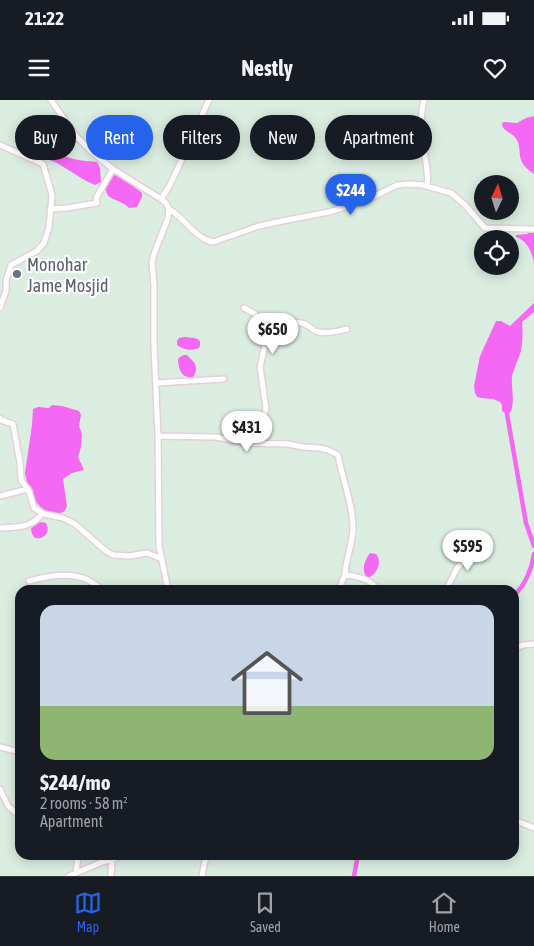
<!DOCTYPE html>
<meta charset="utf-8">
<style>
:root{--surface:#171b24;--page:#20242c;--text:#f1f3f6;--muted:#9ea1a6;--line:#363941;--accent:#2563eb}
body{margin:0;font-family:"Asap Condensed",sans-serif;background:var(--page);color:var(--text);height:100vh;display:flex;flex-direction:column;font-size:19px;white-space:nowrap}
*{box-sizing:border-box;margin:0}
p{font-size:16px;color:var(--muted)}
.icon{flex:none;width:28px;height:28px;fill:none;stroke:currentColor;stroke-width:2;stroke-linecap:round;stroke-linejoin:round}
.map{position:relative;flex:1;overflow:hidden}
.panel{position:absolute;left:15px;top:485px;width:504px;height:275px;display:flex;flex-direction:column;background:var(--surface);border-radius:15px;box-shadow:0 2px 12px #0003}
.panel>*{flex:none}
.banner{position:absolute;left:15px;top:15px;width:505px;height:45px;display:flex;gap:10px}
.needle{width:32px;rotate:4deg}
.controls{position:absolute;left:474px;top:75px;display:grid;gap:10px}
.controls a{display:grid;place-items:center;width:45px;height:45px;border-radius:50%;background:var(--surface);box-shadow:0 2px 12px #0003;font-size:25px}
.price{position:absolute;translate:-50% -42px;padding:0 11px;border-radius:18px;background:#fff;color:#222;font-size:16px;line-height:32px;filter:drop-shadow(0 1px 2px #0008)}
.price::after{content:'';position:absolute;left:50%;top:30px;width:15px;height:11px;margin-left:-8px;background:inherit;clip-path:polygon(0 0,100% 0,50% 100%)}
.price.on{background:var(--accent);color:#fff}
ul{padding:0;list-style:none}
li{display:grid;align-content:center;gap:10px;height:265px;padding:0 25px}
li+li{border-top:1px solid var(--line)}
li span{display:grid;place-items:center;height:155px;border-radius:15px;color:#555}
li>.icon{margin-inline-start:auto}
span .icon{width:90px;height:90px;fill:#fffc;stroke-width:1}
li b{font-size:21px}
.tag{padding:0 18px;border-radius:22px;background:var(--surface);box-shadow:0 2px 12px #0003;font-size:18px;line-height:45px}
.tag.on{background:var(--accent);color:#fff}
.status{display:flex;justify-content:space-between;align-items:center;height:35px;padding:0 25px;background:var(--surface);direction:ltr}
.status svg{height:14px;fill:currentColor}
header{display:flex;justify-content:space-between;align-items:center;height:65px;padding:0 25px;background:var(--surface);font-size:22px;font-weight:700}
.tabs{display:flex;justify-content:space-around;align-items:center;height:70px;border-top:1px solid var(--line);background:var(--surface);font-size:14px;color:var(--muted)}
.tabs a{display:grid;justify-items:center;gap:2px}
.tabs .on{color:var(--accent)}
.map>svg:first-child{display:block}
</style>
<div class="status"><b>21:22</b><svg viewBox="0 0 49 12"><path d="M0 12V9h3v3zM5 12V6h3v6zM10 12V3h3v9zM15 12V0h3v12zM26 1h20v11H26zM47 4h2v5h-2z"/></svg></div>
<header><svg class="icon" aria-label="menu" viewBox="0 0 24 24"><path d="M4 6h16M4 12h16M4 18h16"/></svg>Nestly<svg class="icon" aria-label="heart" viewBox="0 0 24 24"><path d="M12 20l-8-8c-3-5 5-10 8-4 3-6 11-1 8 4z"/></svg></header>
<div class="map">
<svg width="534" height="776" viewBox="0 0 534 776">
<rect width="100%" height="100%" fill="#dbede1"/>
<path fill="#f568f4" d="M534 16V74C527 69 521 64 520 56 519 49 520 47 517 40 513 32 502 32 502 23L504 22 517 23 526 18Z
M36 42C46 45 53 50 62 55 73 60 85 61 97 62L100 68 101 82 95 85 86 81 57 63 37 55 34 50V45Z
M114 75C124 78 133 86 142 93V97L137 107 129 108C127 106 125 104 122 103 112 97 106 100 105 84Z
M529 133H534V165C533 154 528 141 516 137V135L527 134Z
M534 203V212L522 222C523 233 523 247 519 257 516 264 514 269 512 276 511 288 515 300 511 311L507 314 502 311V305L500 302 493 299 481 298 477 297 475 293 474 286 480 256 496 221H501L510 226Z
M185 237C193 238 204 237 199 248 192 251 183 250 177 245V241L179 238Z
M184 255H187C194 262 200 266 193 277 182 279 178 269 178 259L180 257Z
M52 305 62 306 79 311 81 315 79 326 82 334 81 347 78 357 84 370 72 373 63 379 67 406C65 411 64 413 58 413 38 416 28 389 25 373L32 325 33 309 38 307 49 308Z
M42 422 46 423C51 432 44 440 35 438L32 434 31 429 36 423Z
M370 453 376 454C383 462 376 476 367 478 361 470 364 461 370 453Z"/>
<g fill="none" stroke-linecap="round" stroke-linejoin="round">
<path stroke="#f568f4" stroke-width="4.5" d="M506 308 526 423 534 446
M514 495C525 486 532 468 534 454
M354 776 358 755"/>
<defs>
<path id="minor" d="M51 0 76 36 92 52 113 69 161 99 166 103 169 109 168 118 154 154 152 162 154 185V245L158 336 159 446 168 490
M424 0C420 15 421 36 424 51 426 63 429 74 427 86
M0 45 43 64 52 95 49 127 44 143 37 151 11 165 6 181V191L0 208
M161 99 169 87 183 57 197 30 201 17 209 0
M50 109 67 108 97 103 96 98 113 69
M169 109C185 118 194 138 213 142L259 126 282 121 329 112 342 108 363 102 397 85 409 84 423 85 451 93 465 105 485 128 534 129
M244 208 255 214 265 235
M156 283 224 279
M0 318V320L13 324 20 362 21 380 29 391 34 408 44 414 63 418 75 424 106 451 113 455 129 456 147 453 160 458
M158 336 216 337 247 343 288 344 303 347 320 348 328 350 338 355C342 379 353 403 353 428 353 443 345 461 345 475 356 476 372 479 377 490
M262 343 263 337V320L266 308 260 267 265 245V235C273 230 293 220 302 223 309 225 313 231 319 232 328 234 338 231 347 229
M0 396 28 389
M0 428C15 427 34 428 42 413
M29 481C48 476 68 472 86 479 92 482 98 487 104 490
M339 490 343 479 345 475
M446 490 457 468 477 446
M514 549 523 545 534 544
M0 647 20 652
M0 689 8 706 20 716
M514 720 534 728
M76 773 78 755
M69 776 102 762 126 755
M111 776 112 759
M202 776 206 755"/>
</defs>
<use href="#minor" stroke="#e4d0d9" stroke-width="8"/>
<use href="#minor" stroke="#fff" stroke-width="5"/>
</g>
<circle fill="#6b7280" stroke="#fff" stroke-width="2" cx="17" cy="174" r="5"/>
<g text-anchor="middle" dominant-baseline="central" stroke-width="4.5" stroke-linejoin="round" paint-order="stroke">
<g font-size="18" fill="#5b616d" stroke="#fff" text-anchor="start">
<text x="27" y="164">Monohar<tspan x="27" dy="21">Jame Mosjid</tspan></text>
</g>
</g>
</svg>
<div class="controls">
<a><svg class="needle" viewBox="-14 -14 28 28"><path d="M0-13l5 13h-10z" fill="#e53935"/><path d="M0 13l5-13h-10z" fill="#9ea1a6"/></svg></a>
<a><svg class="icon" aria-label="locate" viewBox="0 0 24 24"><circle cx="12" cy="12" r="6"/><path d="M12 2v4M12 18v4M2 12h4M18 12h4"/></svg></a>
</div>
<b class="price on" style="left:351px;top:116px">$244</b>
<b class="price" style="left:273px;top:255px">$650</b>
<b class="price" style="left:247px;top:353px">$431</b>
<b class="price" style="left:468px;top:472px">$595</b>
<div class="banner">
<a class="tag">Buy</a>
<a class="tag on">Rent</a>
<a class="tag">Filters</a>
<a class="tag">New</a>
<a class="tag">Apartment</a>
</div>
<section class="panel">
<ul>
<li><span style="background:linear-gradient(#c9d6e8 65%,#8fb573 0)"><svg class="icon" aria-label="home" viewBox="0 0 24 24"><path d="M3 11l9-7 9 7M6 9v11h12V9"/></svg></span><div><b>$244/mo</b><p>2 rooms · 58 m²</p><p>Apartment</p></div></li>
</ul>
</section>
</div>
<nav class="tabs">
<a class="on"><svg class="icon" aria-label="map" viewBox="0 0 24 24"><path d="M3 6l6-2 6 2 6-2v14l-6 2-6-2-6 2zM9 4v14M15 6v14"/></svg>Map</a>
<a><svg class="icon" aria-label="saved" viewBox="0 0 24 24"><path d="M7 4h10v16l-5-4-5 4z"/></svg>Saved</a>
<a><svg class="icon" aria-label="home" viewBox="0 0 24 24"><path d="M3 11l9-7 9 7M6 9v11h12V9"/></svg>Home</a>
</nav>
